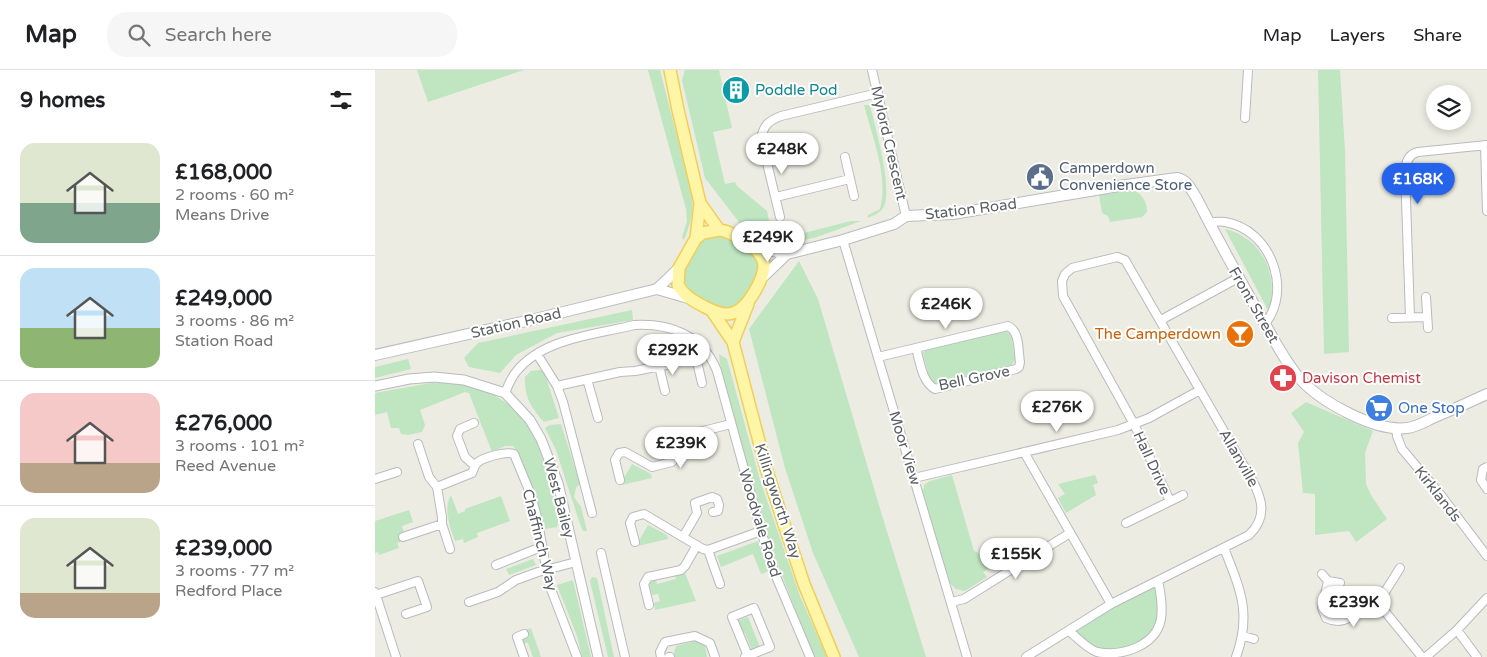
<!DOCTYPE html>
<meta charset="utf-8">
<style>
:root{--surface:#fff;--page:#f6f6f6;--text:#202124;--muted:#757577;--line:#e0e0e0;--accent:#2563eb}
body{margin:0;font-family:"Varela Round",sans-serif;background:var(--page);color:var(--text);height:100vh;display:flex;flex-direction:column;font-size:19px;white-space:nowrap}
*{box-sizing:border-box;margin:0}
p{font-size:16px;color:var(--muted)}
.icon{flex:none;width:28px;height:28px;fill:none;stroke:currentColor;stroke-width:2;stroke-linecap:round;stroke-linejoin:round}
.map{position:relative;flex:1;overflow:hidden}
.panel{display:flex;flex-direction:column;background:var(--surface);width:375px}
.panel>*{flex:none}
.buttons{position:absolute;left:1051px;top:15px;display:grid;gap:10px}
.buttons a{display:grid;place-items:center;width:45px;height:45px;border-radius:50%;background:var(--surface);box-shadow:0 2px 8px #0003;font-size:25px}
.price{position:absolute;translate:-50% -42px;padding:0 11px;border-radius:18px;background:#fff;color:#222;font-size:16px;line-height:32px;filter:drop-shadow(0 1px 2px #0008)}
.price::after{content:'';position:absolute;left:50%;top:30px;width:15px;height:11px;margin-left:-8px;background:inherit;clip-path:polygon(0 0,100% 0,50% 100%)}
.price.active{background:var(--accent);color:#fff}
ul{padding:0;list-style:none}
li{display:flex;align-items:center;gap:15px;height:125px;padding:0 20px}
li+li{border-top:1px solid var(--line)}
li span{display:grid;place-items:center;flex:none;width:140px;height:100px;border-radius:15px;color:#555}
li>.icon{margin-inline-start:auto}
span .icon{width:60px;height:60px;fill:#fffc;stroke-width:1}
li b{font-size:21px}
h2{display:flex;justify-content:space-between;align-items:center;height:60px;padding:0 20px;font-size:21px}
header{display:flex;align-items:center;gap:30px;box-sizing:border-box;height:70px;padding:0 25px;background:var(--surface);border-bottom:1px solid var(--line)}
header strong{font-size:24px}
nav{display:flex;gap:28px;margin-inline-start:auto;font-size:18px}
.search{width:350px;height:45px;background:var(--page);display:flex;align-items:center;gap:12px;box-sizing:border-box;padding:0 18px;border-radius:20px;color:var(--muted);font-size:19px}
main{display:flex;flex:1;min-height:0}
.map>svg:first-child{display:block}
</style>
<header>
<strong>Map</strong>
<div class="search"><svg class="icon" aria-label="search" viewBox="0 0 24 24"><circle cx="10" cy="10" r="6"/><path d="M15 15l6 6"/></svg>Search here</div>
<nav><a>Map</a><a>Layers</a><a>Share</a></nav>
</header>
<main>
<section class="panel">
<h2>9 homes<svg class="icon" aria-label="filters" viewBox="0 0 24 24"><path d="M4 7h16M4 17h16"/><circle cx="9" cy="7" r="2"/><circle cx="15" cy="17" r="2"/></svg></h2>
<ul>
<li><span style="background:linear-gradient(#dfe7d0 60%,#7fa58c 0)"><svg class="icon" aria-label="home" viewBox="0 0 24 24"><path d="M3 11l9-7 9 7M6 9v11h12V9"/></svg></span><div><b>£168,000</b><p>2 rooms · 60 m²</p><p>Means Drive</p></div></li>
<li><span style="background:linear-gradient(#bfe0f5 60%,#8fb573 0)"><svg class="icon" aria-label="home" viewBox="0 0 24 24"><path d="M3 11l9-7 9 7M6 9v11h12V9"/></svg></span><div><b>£249,000</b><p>3 rooms · 86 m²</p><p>Station Road</p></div></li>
<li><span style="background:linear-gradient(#f6c9c9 70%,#b9a48a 0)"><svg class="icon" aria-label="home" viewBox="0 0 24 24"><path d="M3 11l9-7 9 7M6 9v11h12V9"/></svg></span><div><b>£276,000</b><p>3 rooms · 101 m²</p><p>Reed Avenue</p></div></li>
<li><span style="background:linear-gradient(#dfe7d0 75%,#b9a48a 0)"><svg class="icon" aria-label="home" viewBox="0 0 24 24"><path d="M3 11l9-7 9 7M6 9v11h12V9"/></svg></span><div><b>£239,000</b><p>3 rooms · 77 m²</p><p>Redford Place</p></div></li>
</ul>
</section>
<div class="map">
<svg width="1112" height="587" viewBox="0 0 1112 587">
<rect width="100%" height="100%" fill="#edece2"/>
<path fill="#bfe5c1" d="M42 0H149L53 32Z
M273 0H285L317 125C319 142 315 155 309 170L307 167 312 151 311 139Z
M310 0H344L357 58 338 62 350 114 360 112 362 116 392 141 394 151 399 153 400 161 417 166 476 151H486L442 167 417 173 387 168 367 156 330 108 307 10Z
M943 0H965L970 81 974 282 949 284Z
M489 35H495C500 57 519 120 508 138 505 143 498 146 492 148L493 145 505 139C514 106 497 67 489 35Z
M759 120C767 125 772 131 772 142L767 147 735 152 733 146 727 143 724 125Z
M850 159C888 168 904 206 894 242Z
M338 165C350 166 357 171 367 177 398 194 379 214 364 235L348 240C335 233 303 222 307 203 308 198 312 193 315 189 322 176 324 171 338 165Z
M424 191 443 229 506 442 551 587H484L438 483 410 398 374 259Z
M257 240 258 250 182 263 141 285 125 303 94 297 89 288 103 273Z
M630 261 636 264 640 290 636 296 562 313 557 312 554 307 548 283 552 278Z
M344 284 352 289 385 410 425 526 452 587H439L396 477 376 410 345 294Z
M33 289 36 299 0 308V297Z
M166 300 169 301 184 348 169 352C156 338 149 326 150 307L156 301Z
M56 313C66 313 77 312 87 314 112 318 139 334 154 356 167 377 176 422 184 448L182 457 170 459 160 426 143 382 138 376H130L117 382 94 323 90 322 45 340 50 355 47 362 33 365 26 364 24 358H16L12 342 0 345V323Z
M931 332 998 361 990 383 991 414 996 425 1012 449 981 472 974 461 940 465V424L928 423 923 373 929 362 916 343Z
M186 354 205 414 201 418 199 427 206 437 212 461H208L205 454 181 380 170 358 175 355Z
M257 394 276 404 277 408 247 415 246 413Z
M577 405 599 481 611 486 618 496 608 502 612 507 590 521 581 519 574 512 548 422 549 415 555 411Z
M720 405 723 413 718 415 721 425 691 443 683 428 690 424 683 414Z
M76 425 83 444 90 441V439L126 426 135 451 102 463 103 467 89 473 88 469 80 471C75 458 68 438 76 425Z
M34 440 38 452 27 456 31 470 22 473 24 478 4 485 3 482 0 483V451Z
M273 455 292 465 293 469 263 476 262 474Z
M383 471 394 501 386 504 378 484 346 497 342 486Z
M158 489 161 495 134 505 131 499Z
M310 503 321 531 280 540 279 533 285 531 283 524 277 525 274 512 281 510 282 514 301 509 300 505Z
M217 507 222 508 239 587H233L215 511Z
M198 510 216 587H207L202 566 182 515Z
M780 517C789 548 778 580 741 580 735 580 727 581 722 579 714 576 708 567 701 562L739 536Z
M373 547 385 577 377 581 370 563 367 564 362 551Z
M156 558 166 587H158L153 573H147L148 568 152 565 150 560Z
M321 571 330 575 332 587H298L301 576Z"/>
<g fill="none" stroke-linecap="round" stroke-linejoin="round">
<defs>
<path id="minor" d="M497 0 531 146
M870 48 873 0
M1110 75 1112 141
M470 87 479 126
M401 127 475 109
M405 147 386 68C389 54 394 51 406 46L503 23
M834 153C839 152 845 151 850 152 895 159 918 219 890 254
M468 170 592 587
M1051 227 1053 258
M1035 247 1030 100C1031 91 1034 84 1043 82L1112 75
M1017 248 1052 247
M786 250 863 208
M162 284 182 316 188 332 217 443
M503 287 633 256C645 261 643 281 645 292L644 297 641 299 560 319C547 312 545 292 541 278
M284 296 290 321
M212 309 223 348
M182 316 245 302 260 301 291 295 314 285 318 286 323 296 327 313
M130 323C133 316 136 308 141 302 168 268 219 265 259 255 295 253 328 265 342 301L386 461 400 504 435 587
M99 353 85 359 82 366 90 387 100 396
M1021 358 1022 366 1027 379 1065 424 1112 486
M43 374 54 407 62 417 67 447V454L75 479
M649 382 736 534
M1112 397 1108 399 1106 410 1112 419
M539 408 743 360 774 348 825 320
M0 409 22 402
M245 410 240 390 244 383 250 382 277 397 297 392 301 387 314 367 320 363 356 354
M62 417 97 403C99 399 99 395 103 392 110 387 131 381 139 384L156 425 162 447 174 514 202 587
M751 453 808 425
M28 467 67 454
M308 467 322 443 320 433 337 427 342 429 344 435 343 441 338 442
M260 472 255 453 258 447 269 444 328 479 333 480 386 461
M849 478C865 519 877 543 861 587
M333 480 345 514
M226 483 250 587
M121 495 166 477
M947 504 953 511 965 513
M953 511 947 538 951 548C977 560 982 531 1003 533L1047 587
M0 522 21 587
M1 525 43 511 52 537 31 544
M94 532 123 522 141 510 163 502 201 492
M576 532 589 529 695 463
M1003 533 1025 498
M274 535 269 514 273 507 306 500 310 496 322 475
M1082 560 1102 587
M694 561C703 568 711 578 722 582 747 587 781 576 786 549 788 535 786 524 783 511
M868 566 879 569
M149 587 142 567 149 564
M286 587 285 582 290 572 320 566 335 573 340 587
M294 587H295
M370 587 395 577 379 538 357 547 373 586
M651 587 736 534 874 465C892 448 888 430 877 410L750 190 742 187 697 198 690 204 687 211 688 226 759 354 795 431
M1051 587 1082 560 1112 528"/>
<path id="tertiary" d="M0 316 34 309 59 307 89 310 130 323 155 350 166 369 183 413 223 587"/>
<path id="secondary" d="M380 177 412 184 468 170 519 154 531 146 578 144 744 116 802 108C812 110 816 119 821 127 843 170 866 212 890 254 901 273 912 295 927 311 948 333 1001 362 1032 358 1042 357 1051 351 1060 347 1077 340 1095 332 1112 324
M389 206 412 184
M282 219 304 198
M0 285 156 250 282 219 313 228"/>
<path id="primary" d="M295 0 303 40 325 133 321 168
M325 133 344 160
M344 160C353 161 358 164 365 169 392 184 395 195 380 221 366 245 354 250 330 237 319 231 310 227 303 215L304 198 321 168 328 163Z
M337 241 358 272 391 398 408 451 429 514 459 587
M358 272 373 234"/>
</defs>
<use href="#minor" stroke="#b8babf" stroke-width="10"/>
<use href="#tertiary" stroke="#b8babf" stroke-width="11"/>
<use href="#secondary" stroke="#b8bbc1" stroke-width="12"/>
<use href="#primary" stroke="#f0cf59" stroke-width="14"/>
<use href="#minor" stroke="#fff" stroke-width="8"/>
<use href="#tertiary" stroke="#fff" stroke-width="9"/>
<use href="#secondary" stroke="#fff" stroke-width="10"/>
<use href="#primary" stroke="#fef6a6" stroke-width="11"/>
</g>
<defs>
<symbol id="building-disc" viewBox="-11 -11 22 22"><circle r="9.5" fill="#0f9aa8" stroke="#fff"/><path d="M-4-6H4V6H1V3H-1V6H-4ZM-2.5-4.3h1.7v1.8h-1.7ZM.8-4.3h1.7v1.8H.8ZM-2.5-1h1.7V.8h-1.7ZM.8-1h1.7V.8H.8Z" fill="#fff"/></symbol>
<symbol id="civic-disc" viewBox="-11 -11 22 22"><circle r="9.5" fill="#5c6f8a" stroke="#fff"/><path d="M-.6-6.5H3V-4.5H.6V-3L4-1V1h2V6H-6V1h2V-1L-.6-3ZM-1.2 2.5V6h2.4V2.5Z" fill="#fff"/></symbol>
<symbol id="bar-disc" viewBox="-11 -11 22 22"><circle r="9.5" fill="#e8710a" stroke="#fff"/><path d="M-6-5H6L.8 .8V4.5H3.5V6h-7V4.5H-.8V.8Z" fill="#fff"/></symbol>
<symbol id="pharmacy-disc" viewBox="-11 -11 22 22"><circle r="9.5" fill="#e0444e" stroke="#fff"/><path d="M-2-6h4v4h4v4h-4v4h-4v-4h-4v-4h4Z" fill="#fff"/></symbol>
<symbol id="supermarket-disc" viewBox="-11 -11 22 22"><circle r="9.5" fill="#3f7fe0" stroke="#fff"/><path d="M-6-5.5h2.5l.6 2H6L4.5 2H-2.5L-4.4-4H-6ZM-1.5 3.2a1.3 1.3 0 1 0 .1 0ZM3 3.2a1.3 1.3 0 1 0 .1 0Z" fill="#fff"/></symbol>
</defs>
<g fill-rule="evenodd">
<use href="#building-disc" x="345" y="4" width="32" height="32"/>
<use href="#civic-disc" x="649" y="91" width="32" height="32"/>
<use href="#bar-disc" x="849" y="248" width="32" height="32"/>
<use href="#pharmacy-disc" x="892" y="292" width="32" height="32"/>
<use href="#supermarket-disc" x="988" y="322" width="32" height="32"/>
</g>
<g text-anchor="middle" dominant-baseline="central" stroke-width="4" stroke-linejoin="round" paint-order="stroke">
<g font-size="15" fill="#0d838f" stroke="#fff" text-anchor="start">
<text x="380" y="20">Poddle Pod</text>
</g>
<g font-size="15" fill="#5b5e63" stroke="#fff">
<text transform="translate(514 73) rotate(77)">Mylord Crescent</text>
<text transform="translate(596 139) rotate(-7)">Station Road</text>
<text transform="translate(879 235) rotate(60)">Front Street</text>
<text transform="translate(141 253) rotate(-13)">Station Road</text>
<text transform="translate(599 308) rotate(-12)">Bell Grove</text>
<text transform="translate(530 378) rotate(73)">Moor View</text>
<text transform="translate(864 388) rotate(60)">Allanville</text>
<text transform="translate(777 393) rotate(65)">Hall Drive</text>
<text transform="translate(1063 424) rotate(52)">Kirklands</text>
<text transform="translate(184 428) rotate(75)">West Bailey</text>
<text transform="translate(403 431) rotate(72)">Killingworth Way</text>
<text transform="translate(385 453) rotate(73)">Woodvale Road</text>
<text transform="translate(165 470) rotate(76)">Chaffinch Way</text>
</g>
<g font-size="15" fill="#4e5e75" stroke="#fff" text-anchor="start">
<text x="684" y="98">Camperdown<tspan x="684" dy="17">Convenience Store</tspan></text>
</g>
<g font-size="15" fill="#c56008" stroke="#fff" text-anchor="end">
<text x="846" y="264">The Camperdown</text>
</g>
<g font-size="15" fill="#be3a42" stroke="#fff" text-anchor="start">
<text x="927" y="308">Davison Chemist</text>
</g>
<g font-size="15" fill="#366cbe" stroke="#fff" text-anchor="start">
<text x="1023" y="338">One Stop</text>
</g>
</g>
</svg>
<div class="buttons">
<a><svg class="icon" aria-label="layers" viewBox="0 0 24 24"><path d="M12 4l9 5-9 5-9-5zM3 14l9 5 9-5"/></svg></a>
</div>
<b class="price" style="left:407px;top:105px">£248K</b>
<b class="price active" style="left:1043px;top:135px">£168K</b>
<b class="price" style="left:393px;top:193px">£249K</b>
<b class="price" style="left:571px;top:260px">£246K</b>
<b class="price" style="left:298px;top:306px">£292K</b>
<b class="price" style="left:682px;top:363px">£276K</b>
<b class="price" style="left:306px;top:399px">£239K</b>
<b class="price" style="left:641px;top:510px">£155K</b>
<b class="price" style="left:979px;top:558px">£239K</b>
</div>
</main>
